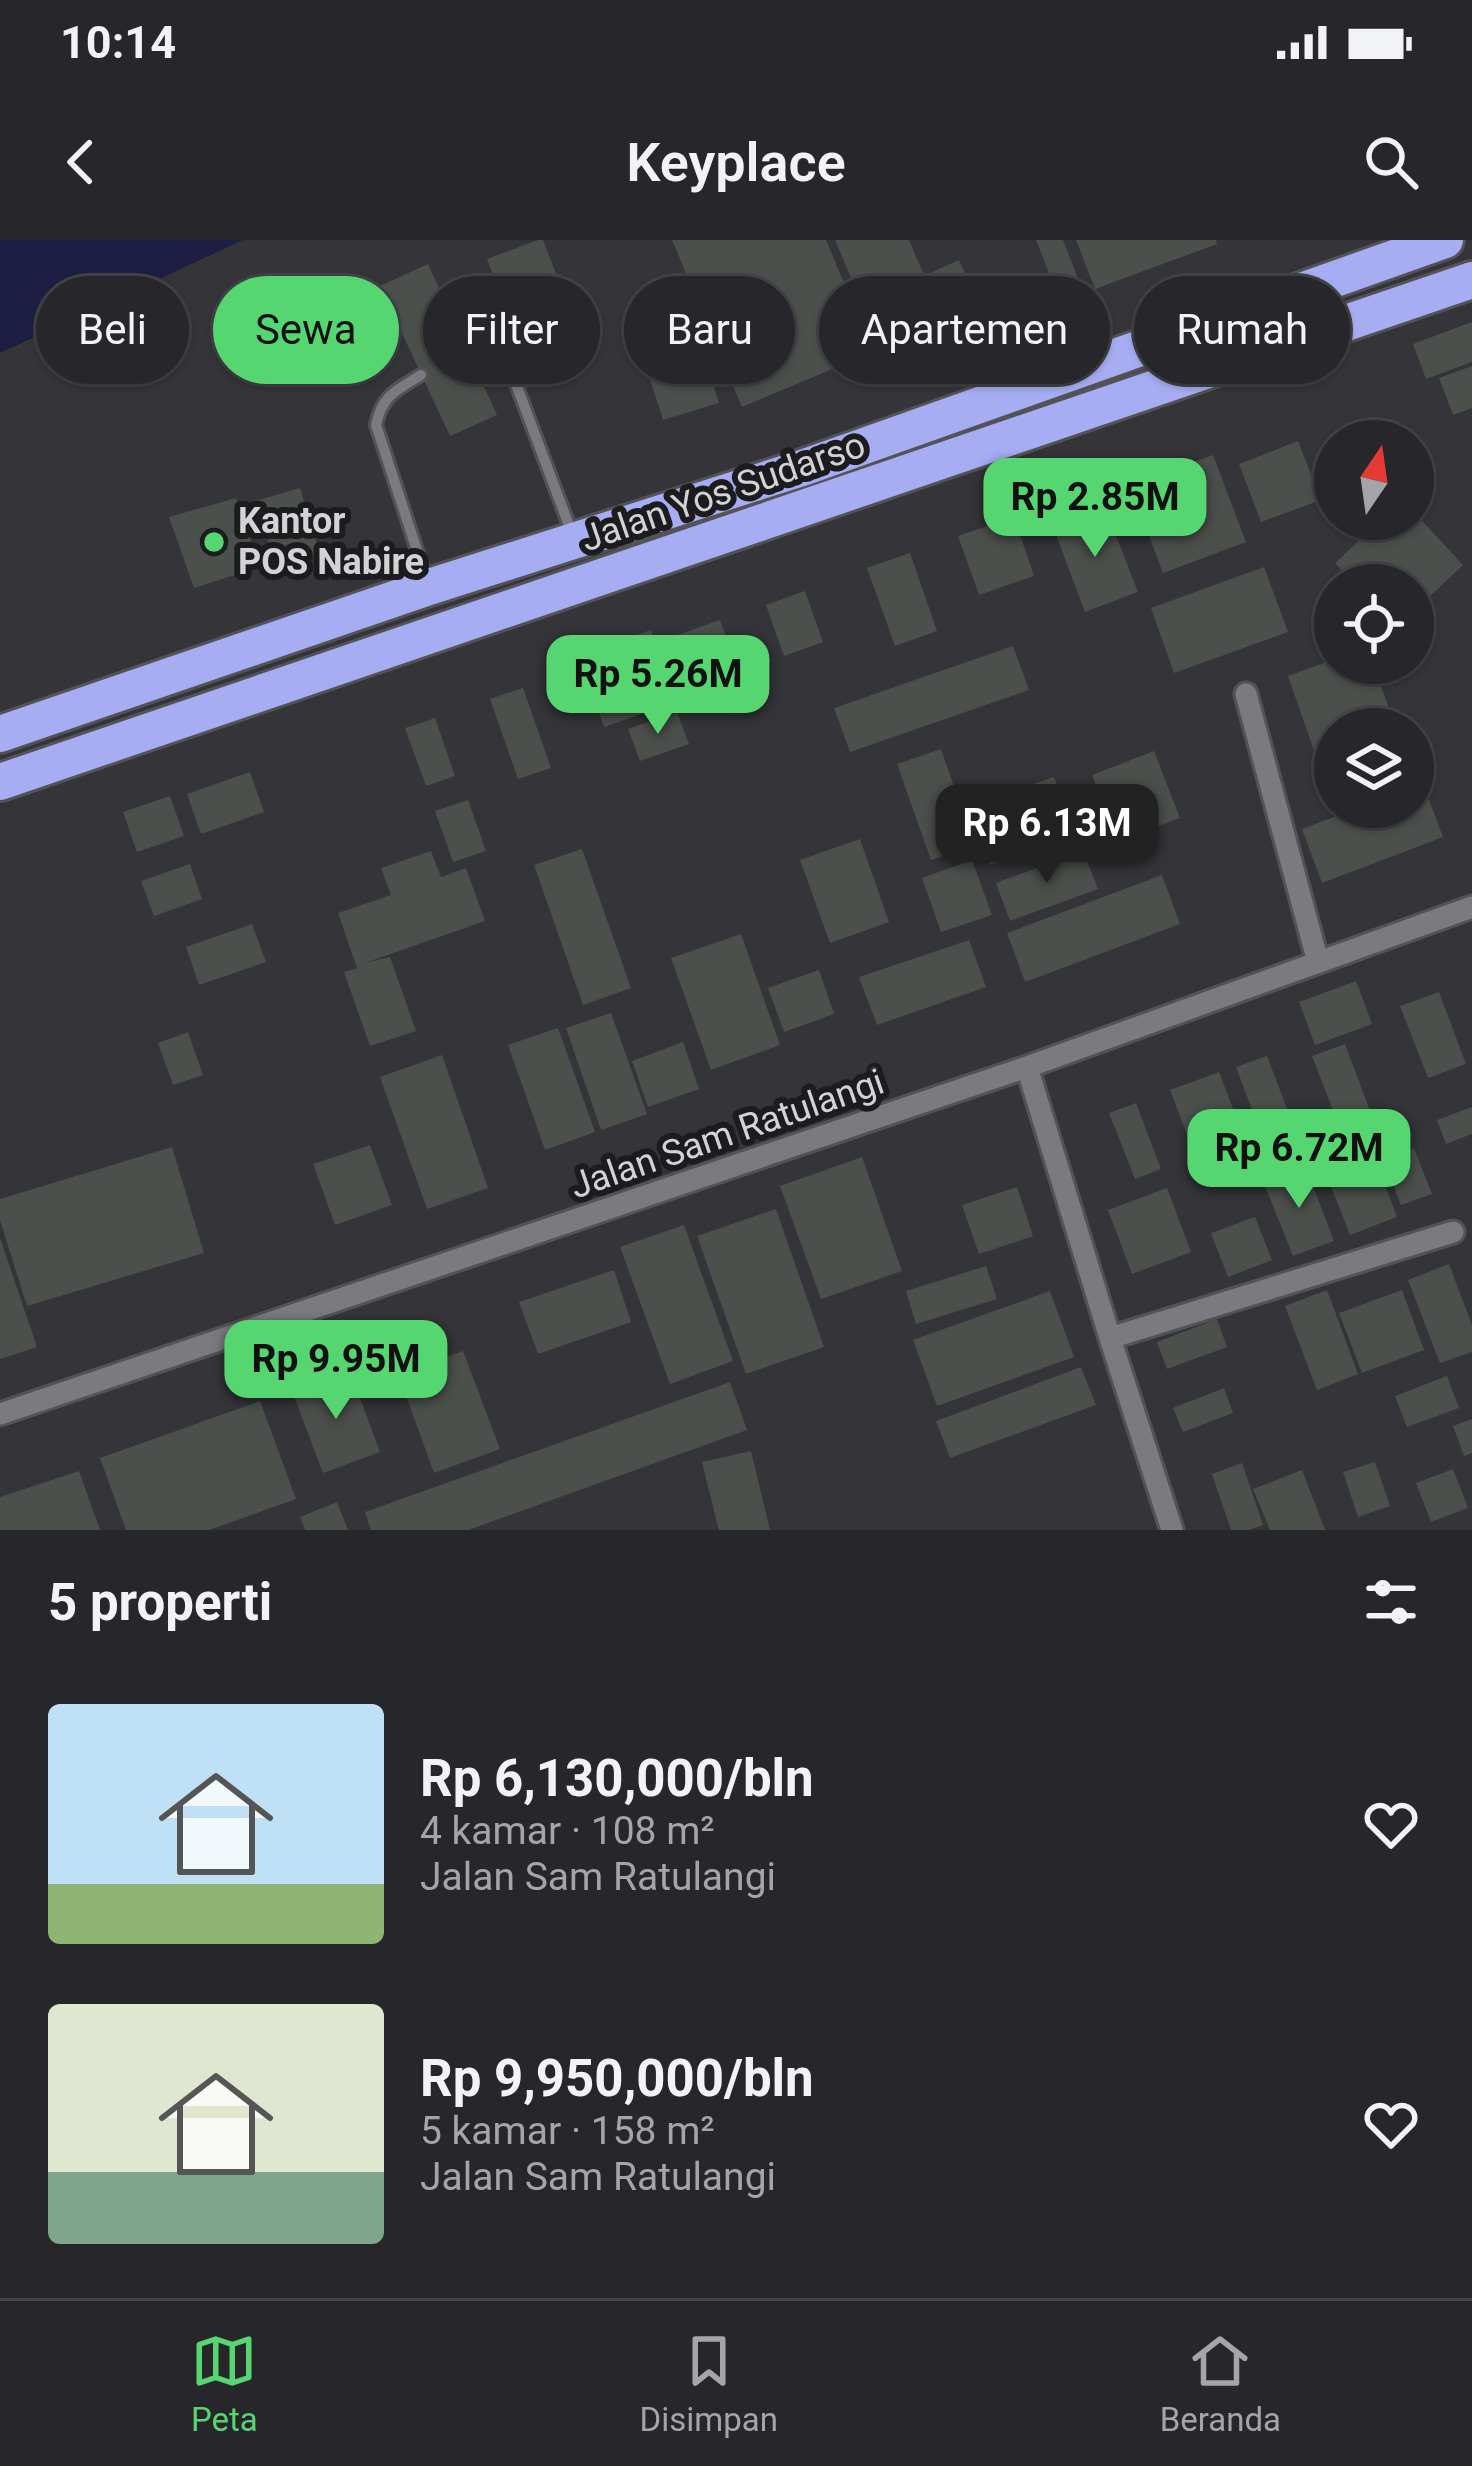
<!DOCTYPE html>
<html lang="id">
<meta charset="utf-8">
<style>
:root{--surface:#27272b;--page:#2f2f33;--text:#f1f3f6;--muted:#a4a5a9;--line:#434447;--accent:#55d671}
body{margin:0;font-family:Roboto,sans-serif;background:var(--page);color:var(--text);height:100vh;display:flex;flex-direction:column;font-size:45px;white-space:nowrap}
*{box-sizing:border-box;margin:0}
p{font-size:39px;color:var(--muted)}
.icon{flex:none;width:66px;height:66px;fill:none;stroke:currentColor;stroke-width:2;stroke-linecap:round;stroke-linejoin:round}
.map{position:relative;height:1290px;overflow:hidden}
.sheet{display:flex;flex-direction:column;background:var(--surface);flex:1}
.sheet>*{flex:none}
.banner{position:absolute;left:36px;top:36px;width:1401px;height:108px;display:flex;gap:24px}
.needle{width:78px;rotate:13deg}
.controls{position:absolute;left:1314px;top:180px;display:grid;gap:24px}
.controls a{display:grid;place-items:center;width:120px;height:120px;border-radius:50%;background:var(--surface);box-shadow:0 3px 9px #0004,0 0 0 3px var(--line);font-size:60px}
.price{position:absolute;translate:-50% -102px;padding:0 27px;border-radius:24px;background:var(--accent);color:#111;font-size:39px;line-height:78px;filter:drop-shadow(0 3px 6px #0008)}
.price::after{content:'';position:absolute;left:50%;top:72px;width:36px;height:27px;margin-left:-18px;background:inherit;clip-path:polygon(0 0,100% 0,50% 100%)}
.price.selected{background:#222;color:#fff}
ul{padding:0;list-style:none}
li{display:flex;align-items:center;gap:36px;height:300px;padding:0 48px}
li span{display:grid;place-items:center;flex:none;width:336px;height:240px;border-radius:12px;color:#555}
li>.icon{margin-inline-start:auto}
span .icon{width:144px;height:144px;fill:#fffc;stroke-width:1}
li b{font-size:51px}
h2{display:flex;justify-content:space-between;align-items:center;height:144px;padding:0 48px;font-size:51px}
.chip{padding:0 42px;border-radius:54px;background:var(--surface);box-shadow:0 3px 9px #0004,0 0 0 3px var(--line);font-size:42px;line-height:108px}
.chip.selected{background:var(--accent);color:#111}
.status{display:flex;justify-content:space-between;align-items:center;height:84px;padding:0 60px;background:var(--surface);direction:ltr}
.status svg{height:33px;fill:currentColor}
header{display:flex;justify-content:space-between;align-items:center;height:156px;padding:0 48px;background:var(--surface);font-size:54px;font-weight:600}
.tab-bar{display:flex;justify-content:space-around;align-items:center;height:168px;border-top:3px solid var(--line);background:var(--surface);font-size:33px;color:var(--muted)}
.tab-bar a{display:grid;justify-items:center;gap:6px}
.tab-bar .selected{color:var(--accent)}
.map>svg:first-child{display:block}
</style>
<div class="status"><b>10:14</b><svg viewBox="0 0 49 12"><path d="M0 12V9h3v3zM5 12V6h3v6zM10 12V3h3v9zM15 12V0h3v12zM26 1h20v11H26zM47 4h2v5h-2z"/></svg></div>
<header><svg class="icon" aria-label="back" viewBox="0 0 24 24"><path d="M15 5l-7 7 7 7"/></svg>Keyplace<svg class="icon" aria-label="search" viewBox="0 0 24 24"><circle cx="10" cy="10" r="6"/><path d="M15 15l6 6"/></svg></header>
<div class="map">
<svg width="1472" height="1290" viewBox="0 0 1472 1290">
<rect width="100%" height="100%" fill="#343439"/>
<path fill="#1d1e41" d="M0 0H243L0 113Z"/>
<path fill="#4c504c" d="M538 0H543L561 47 505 68 487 19Z
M672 0H826L873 112 742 167Z
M835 0H909L945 84 882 111Z
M1036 0H1063L1094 80 1071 89Z
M1076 0H1216L1217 4 1095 49Z
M959 20 990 87 962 100 930 33Z
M428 24 497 175 450 196 380 46Z
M1472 82V122L1426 139 1413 104Z
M702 109 719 163 663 180 646 127Z
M1472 126V168L1453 175 1439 138Z
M1298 201 1321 260 1261 282 1239 224Z
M1213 215 1246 302 1163 333 1130 246Z
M300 248 320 315 276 328 256 261Z
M236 258 260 327 194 348 169 277Z
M1105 267 1138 352 1085 372 1053 287Z
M1413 271 1463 325 1413 372V345H1355L1335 323 1382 279H1413Z
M1014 277 1034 336 979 355 958 296Z
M910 313 937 391 895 406 867 328Z
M1264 327 1288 392 1174 433 1151 368Z
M805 351 823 402 784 416 766 365Z
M720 380 740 438 697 453 677 395Z
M651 390 677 462 604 487 579 415Z
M1013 406 1029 450 850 512 834 468Z
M1335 419V423H1373L1396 489H1335L1334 568 1288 436Z
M523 448 551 528 518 539 490 459Z
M677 472 689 504 640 521 628 489Z
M435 478 455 536 426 546 405 488Z
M941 509 974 605 931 620 897 524Z
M1154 511 1180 578 1118 601 1092 535Z
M250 532 264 572 201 594 187 554Z
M1054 537 1074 595 990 625 969 566Z
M1423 544 1443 597 1322 643 1302 589 1361 567H1413V548Z
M170 556 184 596 137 612 123 572Z
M468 560 486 611 453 622 435 571Z
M860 599 889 682 830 703 800 620Z
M582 609 631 748 583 765 534 625Z
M431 611 441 637 466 628 485 681 365 723 390 717 416 791 370 806 344 732 357 728 338 673 391 655 381 628Z
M1083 611 1098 649 1010 681 996 643Z
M972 620 992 675 941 692 922 638Z
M190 624 202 659 154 676 141 641Z
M1162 635 1180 684 1025 742 1007 693Z
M252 684 266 722 199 745 186 707Z
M741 694 780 805 711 830 671 718Z
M969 700 986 747 877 785 859 737Z
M819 730 834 774 784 792 768 748Z
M1356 741 1372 784 1315 805 1299 762Z
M1439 752 1466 824 1428 838 1400 766Z
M611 773 647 874 601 890 566 788Z
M558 788 595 892 545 910 508 805Z
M188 792 203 835 173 845 158 803Z
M683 802 699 849 648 867 632 821Z
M1345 804 1373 879 1341 891 1312 816Z
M442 815 488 948 427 969 380 837Z
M1267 816 1300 903 1269 915 1236 827Z
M1219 832 1249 911 1200 929 1170 850Z
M1136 863 1161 929 1135 939 1109 873Z
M1472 867V894L1446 904 1437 880Z
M1367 898 1397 977 1350 995 1319 916Z
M370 905 392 965 335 985 313 924Z
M172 907 204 1013 27 1066 0 980V959Z
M1414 908 1432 954 1401 965 1383 919Z
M862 917 902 1031 821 1059 780 946Z
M1305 925 1334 1001 1293 1016 1263 941Z
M1017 947 1033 996 979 1014 962 965Z
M1167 948 1191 1012 1132 1034 1108 970Z
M776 969 824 1107 746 1134 697 996Z
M1255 977 1272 1020 1228 1037 1211 993Z
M684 985 733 1121 670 1144 620 1007Z
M0 998 37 1107 0 1119Z
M1449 1024 1472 1085V1112L1440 1123 1408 1040Z
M986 1026 997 1059 916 1084 906 1051Z
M614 1030 631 1082 538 1114 519 1062Z
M1327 1050 1358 1134 1317 1150 1285 1066Z
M1402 1050 1424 1110 1362 1133 1339 1073Z
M1050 1051 1074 1117 937 1166 913 1100Z
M1217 1079 1227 1107 1167 1129 1157 1102Z
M463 1111 500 1209 434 1233 398 1134Z
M1081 1127 1096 1165 950 1218 936 1181Z
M350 1131 380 1212 323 1233 292 1151Z
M1447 1136 1459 1168 1407 1187 1395 1156Z
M730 1142 747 1190 468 1290H371L365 1272Z
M1224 1148 1233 1173 1183 1192 1173 1168Z
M260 1161 296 1259 209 1290H126L100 1218Z
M1472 1179V1213L1464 1216 1453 1186Z
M751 1211 770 1290H719L702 1222Z
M1375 1222 1390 1266 1358 1277 1343 1232Z
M1242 1223 1263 1285 1249 1290H1231L1212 1234Z
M1453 1229 1468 1268 1431 1282 1416 1243Z
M1302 1230 1325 1290H1270L1253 1249Z
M79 1231 100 1290H0V1257Z
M337 1262 348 1290H305L300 1277Z"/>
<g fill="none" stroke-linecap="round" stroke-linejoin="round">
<defs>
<path id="lane" d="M470 116C492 121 503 126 516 144L573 296
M421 135C397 150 382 155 376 185L428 344"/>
<path id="street" d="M1246 454 1318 722
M1027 827 1110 1098 1172 1290
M1110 1098 1453 992
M0 1174 1027 827 1472 667"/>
<path id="highway" d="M0 494 429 347 805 227 1445 0
M0 542 1472 40"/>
</defs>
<use href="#lane" stroke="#535357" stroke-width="16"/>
<use href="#street" stroke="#535357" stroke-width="27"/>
<use href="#highway" stroke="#535357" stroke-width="42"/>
<use href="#lane" stroke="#7a7a7f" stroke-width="10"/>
<use href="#street" stroke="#7a7a7f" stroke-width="21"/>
<use href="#highway" stroke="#a6adf2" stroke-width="36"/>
</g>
<circle fill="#55d671" stroke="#1c1c1e" stroke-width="4.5" cx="214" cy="302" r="12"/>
<g text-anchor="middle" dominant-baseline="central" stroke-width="12" stroke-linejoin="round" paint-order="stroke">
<g font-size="36" fill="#d3d3d6" stroke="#1c1c1e">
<text transform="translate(723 252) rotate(-19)">Jalan Yos Sudarso</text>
<text transform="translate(727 894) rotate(-19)">Jalan Sam Ratulangi</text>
</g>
<g font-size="36" font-weight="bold" fill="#d3d3d6" stroke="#1c1c1e" text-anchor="start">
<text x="238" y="281">Kantor<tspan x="238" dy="41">POS Nabire</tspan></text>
</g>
</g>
</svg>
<div class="controls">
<a><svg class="needle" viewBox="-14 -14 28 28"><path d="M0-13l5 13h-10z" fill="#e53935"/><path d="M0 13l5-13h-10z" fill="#a4a5a9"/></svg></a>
<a><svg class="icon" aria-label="locate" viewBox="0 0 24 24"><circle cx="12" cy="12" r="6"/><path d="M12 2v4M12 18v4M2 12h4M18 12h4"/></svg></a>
<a><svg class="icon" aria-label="layers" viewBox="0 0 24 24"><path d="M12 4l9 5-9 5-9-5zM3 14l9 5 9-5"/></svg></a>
</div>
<b class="price" style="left:1095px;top:320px">Rp 2.85M</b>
<b class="price" style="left:658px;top:497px">Rp 5.26M</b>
<b class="price selected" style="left:1047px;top:646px">Rp 6.13M</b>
<b class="price" style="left:1299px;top:971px">Rp 6.72M</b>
<b class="price" style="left:336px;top:1182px">Rp 9.95M</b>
<div class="banner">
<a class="chip">Beli</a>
<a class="chip selected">Sewa</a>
<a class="chip">Filter</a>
<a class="chip">Baru</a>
<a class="chip">Apartemen</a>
<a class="chip">Rumah</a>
</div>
</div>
<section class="sheet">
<h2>5 properti<svg class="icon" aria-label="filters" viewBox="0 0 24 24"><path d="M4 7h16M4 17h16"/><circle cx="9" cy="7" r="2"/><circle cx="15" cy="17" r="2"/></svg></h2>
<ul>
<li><span style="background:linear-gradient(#bfe0f5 75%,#8fb573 0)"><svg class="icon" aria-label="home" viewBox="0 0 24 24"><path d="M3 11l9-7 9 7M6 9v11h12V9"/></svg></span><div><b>Rp 6,130,000/bln</b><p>4 kamar · 108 m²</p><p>Jalan Sam Ratulangi</p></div><svg class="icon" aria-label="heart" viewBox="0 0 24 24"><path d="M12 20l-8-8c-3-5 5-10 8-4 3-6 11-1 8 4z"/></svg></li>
<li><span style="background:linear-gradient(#dfe7d0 70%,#7fa58c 0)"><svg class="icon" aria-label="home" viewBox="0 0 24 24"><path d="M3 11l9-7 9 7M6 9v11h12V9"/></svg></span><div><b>Rp 9,950,000/bln</b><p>5 kamar · 158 m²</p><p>Jalan Sam Ratulangi</p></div><svg class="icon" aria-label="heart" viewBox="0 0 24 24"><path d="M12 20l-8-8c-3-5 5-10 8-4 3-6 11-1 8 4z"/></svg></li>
</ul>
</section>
<nav class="tab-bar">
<a class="selected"><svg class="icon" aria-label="map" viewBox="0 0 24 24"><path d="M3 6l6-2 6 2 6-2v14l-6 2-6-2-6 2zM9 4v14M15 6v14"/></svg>Peta</a>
<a><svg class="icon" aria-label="saved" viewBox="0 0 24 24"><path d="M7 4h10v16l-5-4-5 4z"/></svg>Disimpan</a>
<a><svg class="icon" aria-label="home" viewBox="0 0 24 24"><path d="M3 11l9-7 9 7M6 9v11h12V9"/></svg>Beranda</a>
</nav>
